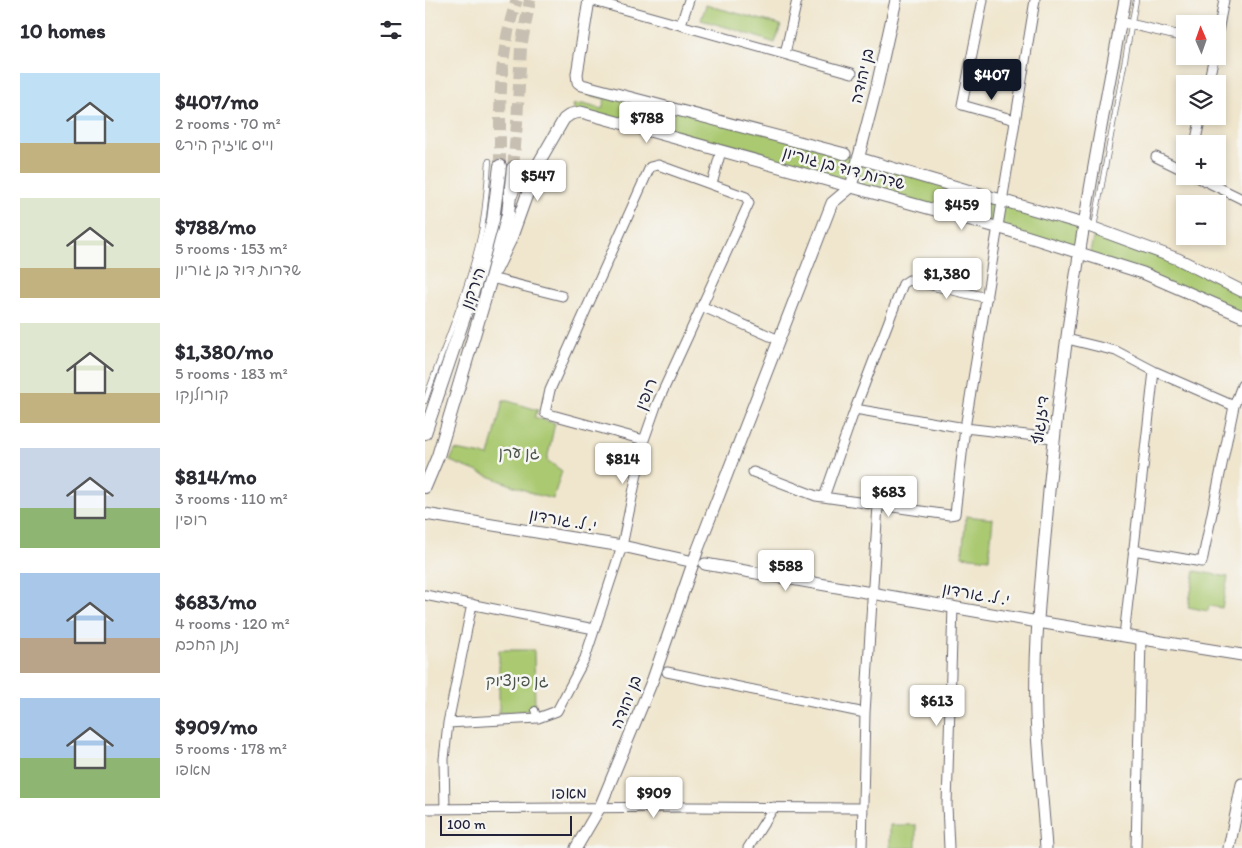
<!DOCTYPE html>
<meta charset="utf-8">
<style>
:root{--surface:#fff;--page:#f7f7f7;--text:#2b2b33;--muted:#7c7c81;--accent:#111827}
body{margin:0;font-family:Itim,"Playpen Sans Hebrew",sans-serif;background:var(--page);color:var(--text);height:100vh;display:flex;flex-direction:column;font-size:19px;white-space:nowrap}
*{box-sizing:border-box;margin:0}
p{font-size:16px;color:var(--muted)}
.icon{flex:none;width:28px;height:28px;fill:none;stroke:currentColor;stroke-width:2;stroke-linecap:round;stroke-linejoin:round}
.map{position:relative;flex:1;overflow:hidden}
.side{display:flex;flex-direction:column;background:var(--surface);width:425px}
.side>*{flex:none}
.needle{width:32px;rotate:358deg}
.controls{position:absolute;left:751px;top:15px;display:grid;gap:10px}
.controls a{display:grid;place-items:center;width:50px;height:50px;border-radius:0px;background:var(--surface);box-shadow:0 2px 8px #0003;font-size:25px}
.scale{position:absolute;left:15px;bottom:12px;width:132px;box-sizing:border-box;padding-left:5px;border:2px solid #22223b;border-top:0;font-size:14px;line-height:18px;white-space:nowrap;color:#22223b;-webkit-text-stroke:4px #f6f6f2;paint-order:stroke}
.price{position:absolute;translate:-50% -42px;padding:0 11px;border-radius:5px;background:#fff;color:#222;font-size:16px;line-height:32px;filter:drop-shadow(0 1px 2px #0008)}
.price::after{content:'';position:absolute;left:50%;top:30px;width:15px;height:11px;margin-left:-8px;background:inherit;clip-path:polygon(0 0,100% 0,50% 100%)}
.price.current{background:var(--accent);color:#fff}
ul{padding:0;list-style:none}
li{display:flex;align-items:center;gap:15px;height:125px;padding:0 20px}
li span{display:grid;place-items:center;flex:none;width:140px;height:100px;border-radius:0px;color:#555}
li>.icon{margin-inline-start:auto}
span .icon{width:60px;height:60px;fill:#fffc;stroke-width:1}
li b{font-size:21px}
h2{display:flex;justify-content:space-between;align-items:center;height:60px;padding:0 20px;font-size:21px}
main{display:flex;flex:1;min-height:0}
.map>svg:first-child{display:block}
</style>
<main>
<section class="side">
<h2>10 homes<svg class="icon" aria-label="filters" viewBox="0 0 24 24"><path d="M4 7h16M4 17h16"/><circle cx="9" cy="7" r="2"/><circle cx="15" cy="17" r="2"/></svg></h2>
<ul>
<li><span style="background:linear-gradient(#bfe0f5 70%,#c2b280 0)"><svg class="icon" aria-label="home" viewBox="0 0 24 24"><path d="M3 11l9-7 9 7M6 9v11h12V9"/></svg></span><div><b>$407/mo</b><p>2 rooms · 70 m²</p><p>וייס איזיק הירש</p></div></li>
<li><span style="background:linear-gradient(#dfe7d0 70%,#c2b280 0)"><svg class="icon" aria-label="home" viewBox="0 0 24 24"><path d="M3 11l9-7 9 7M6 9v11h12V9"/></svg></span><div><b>$788/mo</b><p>5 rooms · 153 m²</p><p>שדרות דוד בן גוריון</p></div></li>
<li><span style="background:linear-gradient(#dfe7d0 70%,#c2b280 0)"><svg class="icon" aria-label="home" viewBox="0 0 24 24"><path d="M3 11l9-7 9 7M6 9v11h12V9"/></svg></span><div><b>$1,380/mo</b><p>5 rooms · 183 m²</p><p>קורולנקו</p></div></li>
<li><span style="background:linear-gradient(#c9d6e8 60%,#8fb573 0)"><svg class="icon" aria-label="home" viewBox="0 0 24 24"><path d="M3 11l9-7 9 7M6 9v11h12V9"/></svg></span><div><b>$814/mo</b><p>3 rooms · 110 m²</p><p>רופין</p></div></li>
<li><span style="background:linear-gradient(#a9c7e8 65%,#b9a48a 0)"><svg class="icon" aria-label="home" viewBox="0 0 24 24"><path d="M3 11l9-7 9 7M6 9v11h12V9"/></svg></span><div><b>$683/mo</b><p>4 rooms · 120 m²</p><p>נתן החכם</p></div></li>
<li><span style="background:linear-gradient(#a9c7e8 60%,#8fb573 0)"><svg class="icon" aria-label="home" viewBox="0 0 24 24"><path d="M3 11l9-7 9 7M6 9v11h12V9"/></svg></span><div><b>$909/mo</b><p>5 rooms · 178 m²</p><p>מאפו</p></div></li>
</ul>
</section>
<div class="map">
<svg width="817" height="848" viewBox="0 0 817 848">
<rect width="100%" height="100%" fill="#f6f6f2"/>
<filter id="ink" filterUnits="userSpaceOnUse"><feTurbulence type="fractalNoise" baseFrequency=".02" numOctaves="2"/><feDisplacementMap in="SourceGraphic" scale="10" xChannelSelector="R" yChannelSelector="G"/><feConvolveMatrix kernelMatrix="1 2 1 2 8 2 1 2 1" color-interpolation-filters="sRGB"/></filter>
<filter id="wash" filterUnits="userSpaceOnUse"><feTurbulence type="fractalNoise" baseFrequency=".0096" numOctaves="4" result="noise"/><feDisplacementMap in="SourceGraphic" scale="20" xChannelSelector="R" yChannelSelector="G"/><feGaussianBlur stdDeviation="1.12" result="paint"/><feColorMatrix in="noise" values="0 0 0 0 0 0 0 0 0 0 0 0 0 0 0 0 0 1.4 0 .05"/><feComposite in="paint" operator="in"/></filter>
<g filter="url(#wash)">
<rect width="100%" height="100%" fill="#f0e6ce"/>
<path fill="#aac971" stroke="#667656" d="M281 5 356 25 350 43 305 28 276 20Z
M162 87 433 158 656 224 652 252 433 186V160L425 182 150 112 148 105 158 104 177 109 180 99 161 94Z
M670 229 817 292V316L664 256Z
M78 401H83L113 410 109 417 130 423 122 460 137 471 128 499 112 495 25 461 30 450 64 456Z
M541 516 568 519 564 559 537 556Z
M770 571 803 577 797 608 784 606 783 611 763 607Z
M74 650H109L110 710 74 713Z
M465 825H491V848H465Z"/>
</g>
<g filter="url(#ink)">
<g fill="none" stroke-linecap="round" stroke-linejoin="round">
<path stroke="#c7bfb1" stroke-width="12" stroke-dasharray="12 6" stroke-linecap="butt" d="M75 166C75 112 73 52 92 0
M88 168 92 123 96 47 105 0"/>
<defs>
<path id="service" d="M90 196 100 164
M669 227 711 0
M0 401C19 346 44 290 56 233 61 209 62 185 64 161"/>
<path id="pedestrian" d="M110 710 113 718"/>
<path id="minor" d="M165 0 427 73
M558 0 537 105 590 120
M696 22 760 37
M256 24 264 0
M792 37 799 0
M360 54 372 0
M783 84 789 56
M770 144 776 116
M731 157 760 171
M770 176 817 199
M287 184 296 151
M66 278 137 296
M276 306 354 340
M642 339 691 351 729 371 809 406
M430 409 540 428 628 438
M328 472 391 496 524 515 530 514 540 428 610 0
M399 497 430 409 478 284 484 280 489 281 562 298
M708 550 777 562 809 406 817 385
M0 595 169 629
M699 636 729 371
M242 672 440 713
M23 723 113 718 132 711 160 658 197 546 219 440 231 406 324 203 321 197 233 165 225 167 125 390 120 413 219 440
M0 809 262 807 438 808
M20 809 19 759 23 723 47 604
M323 848 349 807
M437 848 440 713 453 505
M524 848 522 805 528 606
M711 848 716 639"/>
<path id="tertiary" d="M164 0 152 74 153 82 157 85 420 154
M433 158 658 224 753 259 817 291
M71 270 86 239 113 164 139 119 146 114 156 112 582 230 718 273 817 316
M0 514 197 546 269 562
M280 564 613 622 817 655
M151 848 175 807 228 679 273 549 407 203 426 187 451 90 471 0
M621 848C618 804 613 759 611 715 609 652 615 589 621 526 635 349 666 174 700 0
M804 848 817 784"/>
<path id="secondary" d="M0 433 53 276 68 220 75 166
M0 487 13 456 66 278 83 214 88 168"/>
</defs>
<use href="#service" stroke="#6a676e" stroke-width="6"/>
<use href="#pedestrian" stroke="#6a676e" stroke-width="8"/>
<use href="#minor" stroke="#6a676e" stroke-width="11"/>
<use href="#tertiary" stroke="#6a676e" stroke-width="13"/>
<use href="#secondary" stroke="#6a676e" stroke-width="14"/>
<use href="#service" stroke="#fff" stroke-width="4.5"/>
<use href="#pedestrian" stroke="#fff" stroke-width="6"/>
<use href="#minor" stroke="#fff" stroke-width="9"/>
<use href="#tertiary" stroke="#fff" stroke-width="11"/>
<use href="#secondary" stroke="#fff" stroke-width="12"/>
</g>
</g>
<g text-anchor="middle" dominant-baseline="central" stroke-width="5" stroke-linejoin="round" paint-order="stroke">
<g font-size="16" fill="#22223b" stroke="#f6f6f2">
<text transform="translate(437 76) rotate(-77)">בן יהודה</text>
<text transform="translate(419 168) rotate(15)">שדרות דוד בן גוריון</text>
<text transform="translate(48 288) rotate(-70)">הירקון</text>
<text transform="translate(221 394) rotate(-68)">רופין</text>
<text transform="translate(615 420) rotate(-83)">דיזנגוף</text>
<text transform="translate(138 520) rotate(10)">י. ל. גורדון</text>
<text transform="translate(551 594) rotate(10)">י. ל. גורדון</text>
<text transform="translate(201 702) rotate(-68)">בן יהודה</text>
<text transform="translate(144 793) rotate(-1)">מאפו</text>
</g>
<g font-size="16" fill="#4b544b" stroke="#f6f6f2">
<text x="94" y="452">גן ערן</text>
<text x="92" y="680">גן פינצ'וק</text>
</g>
</g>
</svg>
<div class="controls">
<a><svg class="needle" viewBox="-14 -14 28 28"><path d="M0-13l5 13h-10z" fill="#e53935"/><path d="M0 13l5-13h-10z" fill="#7c7c81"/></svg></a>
<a><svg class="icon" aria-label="layers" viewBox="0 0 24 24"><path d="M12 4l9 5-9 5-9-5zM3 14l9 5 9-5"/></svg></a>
<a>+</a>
<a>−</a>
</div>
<div class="scale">100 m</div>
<b class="price current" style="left:567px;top:101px">$407</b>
<b class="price" style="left:222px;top:144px">$788</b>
<b class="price" style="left:113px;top:202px">$547</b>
<b class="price" style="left:537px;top:231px">$459</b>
<b class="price" style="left:522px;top:300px">$1,380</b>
<b class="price" style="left:198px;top:485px">$814</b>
<b class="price" style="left:464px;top:518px">$683</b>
<b class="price" style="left:361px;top:592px">$588</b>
<b class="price" style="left:512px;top:727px">$613</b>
<b class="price" style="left:229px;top:819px">$909</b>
</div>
</main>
